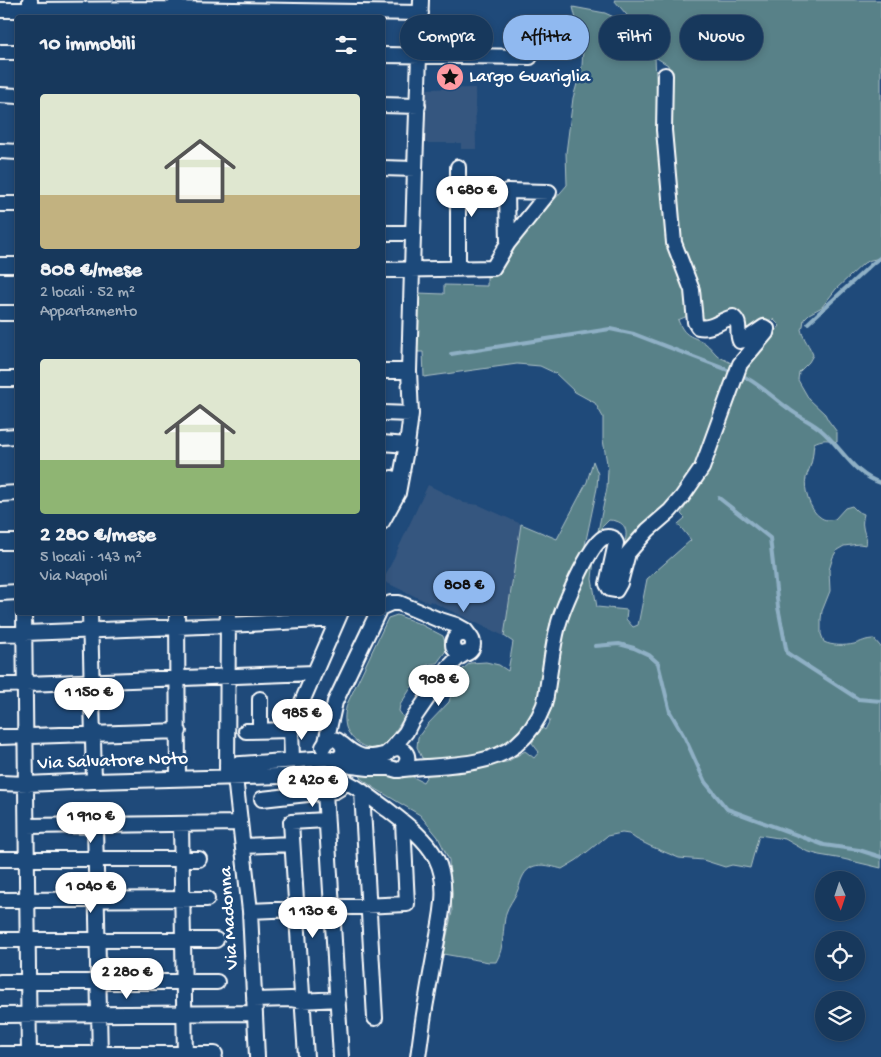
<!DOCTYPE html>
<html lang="it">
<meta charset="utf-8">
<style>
:root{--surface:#17385c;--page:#244365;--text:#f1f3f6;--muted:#9eacbb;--line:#365272;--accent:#90b9f0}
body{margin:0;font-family:"Gochi Hand",sans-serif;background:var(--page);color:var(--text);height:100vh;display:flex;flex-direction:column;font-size:19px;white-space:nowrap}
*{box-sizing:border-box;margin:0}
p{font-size:16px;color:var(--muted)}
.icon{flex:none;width:28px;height:28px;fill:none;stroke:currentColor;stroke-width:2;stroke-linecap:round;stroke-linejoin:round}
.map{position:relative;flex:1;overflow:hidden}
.details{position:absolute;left:15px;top:15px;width:370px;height:600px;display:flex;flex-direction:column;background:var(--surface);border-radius:5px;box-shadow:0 2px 8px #0003,0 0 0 1px var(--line)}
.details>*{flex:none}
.guide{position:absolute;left:400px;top:15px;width:405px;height:45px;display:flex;gap:10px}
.needle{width:32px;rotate:177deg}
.controls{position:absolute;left:815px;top:871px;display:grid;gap:10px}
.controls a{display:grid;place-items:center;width:50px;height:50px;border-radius:50%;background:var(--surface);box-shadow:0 2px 8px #0003,0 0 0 1px var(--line);font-size:25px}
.price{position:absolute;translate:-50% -42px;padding:0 11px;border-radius:18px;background:#fff;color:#222;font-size:16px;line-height:32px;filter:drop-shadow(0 1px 2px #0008)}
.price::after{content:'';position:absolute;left:50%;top:30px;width:15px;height:11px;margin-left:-8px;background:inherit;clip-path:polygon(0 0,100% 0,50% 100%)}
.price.active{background:var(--accent);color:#111}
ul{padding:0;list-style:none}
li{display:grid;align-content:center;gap:10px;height:265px;padding:0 25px}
li span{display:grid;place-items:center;height:155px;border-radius:5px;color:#555}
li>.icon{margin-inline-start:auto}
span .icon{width:90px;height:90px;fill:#fffc;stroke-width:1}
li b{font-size:21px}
h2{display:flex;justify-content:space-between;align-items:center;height:60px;padding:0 25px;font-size:21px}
.tag{padding:0 18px;border-radius:22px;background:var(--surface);box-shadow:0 2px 8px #0003,0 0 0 1px var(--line);font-size:18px;line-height:45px}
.tag.active{background:var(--accent);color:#111}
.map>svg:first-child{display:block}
</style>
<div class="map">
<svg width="881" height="1057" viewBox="0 0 881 1057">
<rect width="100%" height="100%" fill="#1f4a7a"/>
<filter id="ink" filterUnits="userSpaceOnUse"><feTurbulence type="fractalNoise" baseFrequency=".02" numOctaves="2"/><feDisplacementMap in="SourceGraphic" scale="10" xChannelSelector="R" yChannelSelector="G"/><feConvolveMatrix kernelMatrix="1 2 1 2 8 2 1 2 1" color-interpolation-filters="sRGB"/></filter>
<g filter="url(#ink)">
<path fill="#36567f" d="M475 88 476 149H461V143H425L424 89Z
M428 485 464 503 479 505 521 524 504 636 430 601 429 603 383 581Z"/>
<path fill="#588188" stroke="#acc0c4" d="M614 0H881V258L871 260 864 263 836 289 822 307 809 314 804 319 803 326 801 329C803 339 810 346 813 355L809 362 799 372 798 380 809 399 825 414 828 420 837 432V442C828 439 822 439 814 443 813 451 813 459 810 467 809 470 807 474 806 478 803 488 810 511 820 517 825 521 830 520 835 519L845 508 852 506 857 511 864 514C863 519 862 523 863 527 864 536 868 535 866 545L859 544 844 546 837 550 833 557 829 570 830 591 822 611 821 619V634L824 642C832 646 845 646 854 644 862 642 865 639 874 639L881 647V868L843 859 819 855 806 851 785 839 759 835 750 868 732 865 725 867 703 860 679 858 650 846 636 839 629 834 622 833 607 836 577 860 562 869C547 865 530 860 522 878 520 882 519 888 517 892 514 899 508 906 506 913 502 929 505 947 496 962H489L443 954 452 912 449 860 438 837 420 815 376 789 360 778 362 773 403 772 423 782 430 771 507 762 525 751 534 758 539 752 532 743 541 727 545 730 550 720 546 717 568 611 594 559 592 579 597 607 627 610 626 619 633 627 638 625 647 579 691 540 678 524 685 518 681 514 709 466 744 366 780 326 773 319 762 323 743 334 740 317 706 325 699 322 677 227 668 130 669 81 668 65 655 57 658 124 687 294 690 315 678 320C685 338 691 335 705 343 710 347 713 351 717 355 720 358 726 360 731 363 720 399 711 444 690 475 672 503 646 525 623 549 628 534 629 521 609 520L598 531 607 488 608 469 603 440V417L595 403 575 392 555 373 540 366 517 364 424 377 423 352H417L418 293 444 294V285L487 286V275H497L519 241 567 185 566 153 573 98 582 66 583 48 573 7 605 13 638 28Z
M593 461 598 474 597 488 584 550 580 559 539 699 530 722 508 745 476 757 430 760 422 758 417 747 418 737 428 724 449 702 457 674 470 663 486 662 499 665 508 671 513 642 504 636 521 524 557 539 587 482Z
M397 615 420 624 443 636 447 649 437 663 430 664 425 666 400 705 399 711 404 718C399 725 389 741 383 746 369 755 350 740 346 727 344 719 345 711 347 704L388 618Z"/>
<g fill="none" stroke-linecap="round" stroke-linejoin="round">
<path stroke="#8fb0c5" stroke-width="4" d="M808 323 873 263 881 257
M451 354 610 329 634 334 733 372
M739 374C758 382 773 398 789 409 799 417 812 422 821 430 842 448 854 475 881 483
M719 498 770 538 778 607 787 653 858 699 881 701
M595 646 619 644 634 648 649 655 658 663 670 712 685 738 705 782 727 809 824 845 859 850 881 857"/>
<defs>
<path id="street" d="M176 0 177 9 421 13
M0 10H30V0
M30 10 177 9V17
M0 52H18
M382 55 530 57
M0 95 18 96
M382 105 418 106
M0 151 18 152
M458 167V269
M382 168 415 169
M0 204H18
M382 233H413
M508 243 507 191 549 192
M0 265H18
M382 270 493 268 508 243 549 192
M0 313H18
M382 371H409
M0 379H18
M382 413 411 414
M0 437 18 436
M382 443 407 445
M0 494 18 493
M382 497 389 492 392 478
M382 522 398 493 407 445 411 414 409 371 415 169 421 0
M0 542H18
M0 593 18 592
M382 607 391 603H399L437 619 456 625 465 630 471 638
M24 612 29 1057
M90 612 94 781
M177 612 178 778
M0 634 228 625 338 619
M453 644a10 10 0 1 1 20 0a10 10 0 1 1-20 0Z
M0 685 314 673
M260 699V730
M246 731 291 730
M0 737 179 731
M326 742 335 702 378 612
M342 744C358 758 366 760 387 754
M323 747C334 725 357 756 332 760
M391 750 406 732 411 722 449 667 458 658 466 653
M387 753C401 739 417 759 400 770
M292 760 291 727 341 612
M227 765 328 758 352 766 369 768H390L397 770C433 764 486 769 516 745 528 735 538 721 544 705 546 698 547 690 548 683 551 664 553 644 558 626 562 609 589 546 603 538 607 536 609 537 613 538L616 543 607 584 610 589 616 590 620 583 628 553 648 530 670 511 682 497 702 468 740 364 766 333 767 329 764 327 745 340 740 341C736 332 742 324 733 317 720 320 712 330 698 327L695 322 692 290 674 243 664 130 665 75
M227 774 228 612
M235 777 250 911 257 1057
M0 783 27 784 94 781 318 775C348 777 364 793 388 810 406 824 425 838 436 858 449 884 442 913 437 940 434 959 430 978 427 997 423 1017 421 1037 418 1057
M362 791 375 1018
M325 792 341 1057
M262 799 335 791 340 788 346 781
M181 824 185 1057
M95 825 100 1057
M27 826 240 823
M243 846 292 844
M0 859H199
M0 900 207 899
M250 911 407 904 403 822
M0 940H216
M0 982H217
M254 1000 291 999 302 1001 338 999
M0 1015 255 1013
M0 1054H215
M306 1057 291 822 326 820"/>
</defs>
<use href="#street" stroke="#fff" stroke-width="18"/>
<use href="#street" stroke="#1f4a7a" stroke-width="14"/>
</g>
</g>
<defs>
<symbol id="sight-disc" viewBox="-11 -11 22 22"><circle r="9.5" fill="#ff9aa2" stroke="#1f4a7a"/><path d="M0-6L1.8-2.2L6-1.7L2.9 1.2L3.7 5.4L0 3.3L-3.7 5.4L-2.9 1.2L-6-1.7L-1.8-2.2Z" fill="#111"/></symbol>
</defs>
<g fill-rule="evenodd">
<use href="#sight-disc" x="434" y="61" width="32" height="32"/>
</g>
<g text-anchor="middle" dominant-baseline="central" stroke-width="5" stroke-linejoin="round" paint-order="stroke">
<g font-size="19" fill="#fff" stroke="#1f4a7a" text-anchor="start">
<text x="469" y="77">Largo Guariglia</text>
</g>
<g font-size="19" fill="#fff" stroke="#1f4a7a">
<text transform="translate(113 762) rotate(-2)">Via Salvatore Noto</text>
<text transform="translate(230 918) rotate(-94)">Via Madonna</text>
</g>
</g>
</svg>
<div class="controls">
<a><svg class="needle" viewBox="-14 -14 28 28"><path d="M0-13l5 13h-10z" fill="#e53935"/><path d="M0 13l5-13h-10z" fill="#9eacbb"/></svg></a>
<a><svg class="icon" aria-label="locate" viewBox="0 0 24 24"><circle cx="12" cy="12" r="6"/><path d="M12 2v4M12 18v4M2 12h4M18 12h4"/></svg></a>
<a><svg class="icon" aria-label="layers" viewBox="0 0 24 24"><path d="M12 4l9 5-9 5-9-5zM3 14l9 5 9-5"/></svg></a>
</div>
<b class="price" style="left:472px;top:218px">1 680 €</b>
<b class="price active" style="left:464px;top:613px">808 €</b>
<b class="price" style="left:439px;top:707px">908 €</b>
<b class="price" style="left:89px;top:720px">1 150 €</b>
<b class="price" style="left:302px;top:741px">985 €</b>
<b class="price" style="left:313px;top:808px">2 420 €</b>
<b class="price" style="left:91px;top:844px">1 910 €</b>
<b class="price" style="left:91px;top:914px">1 040 €</b>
<b class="price" style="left:313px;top:939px">1 130 €</b>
<b class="price" style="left:127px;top:1000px">2 280 €</b>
<div class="guide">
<a class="tag">Compra</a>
<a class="tag active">Affitta</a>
<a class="tag">Filtri</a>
<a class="tag">Nuovo</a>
</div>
<section class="details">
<h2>10 immobili<svg class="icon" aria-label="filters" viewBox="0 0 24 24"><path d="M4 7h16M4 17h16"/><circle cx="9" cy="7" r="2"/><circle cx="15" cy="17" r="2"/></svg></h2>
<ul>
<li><span style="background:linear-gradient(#dfe7d0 65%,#c2b280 0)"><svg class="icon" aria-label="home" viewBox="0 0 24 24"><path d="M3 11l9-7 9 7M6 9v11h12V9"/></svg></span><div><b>808 €/mese</b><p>2 locali · 52 m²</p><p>Appartamento</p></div></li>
<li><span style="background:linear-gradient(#dfe7d0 65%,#8fb573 0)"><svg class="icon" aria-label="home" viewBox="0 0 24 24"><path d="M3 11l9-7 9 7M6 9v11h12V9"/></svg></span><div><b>2 280 €/mese</b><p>5 locali · 143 m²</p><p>Via Napoli</p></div></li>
</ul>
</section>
</div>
